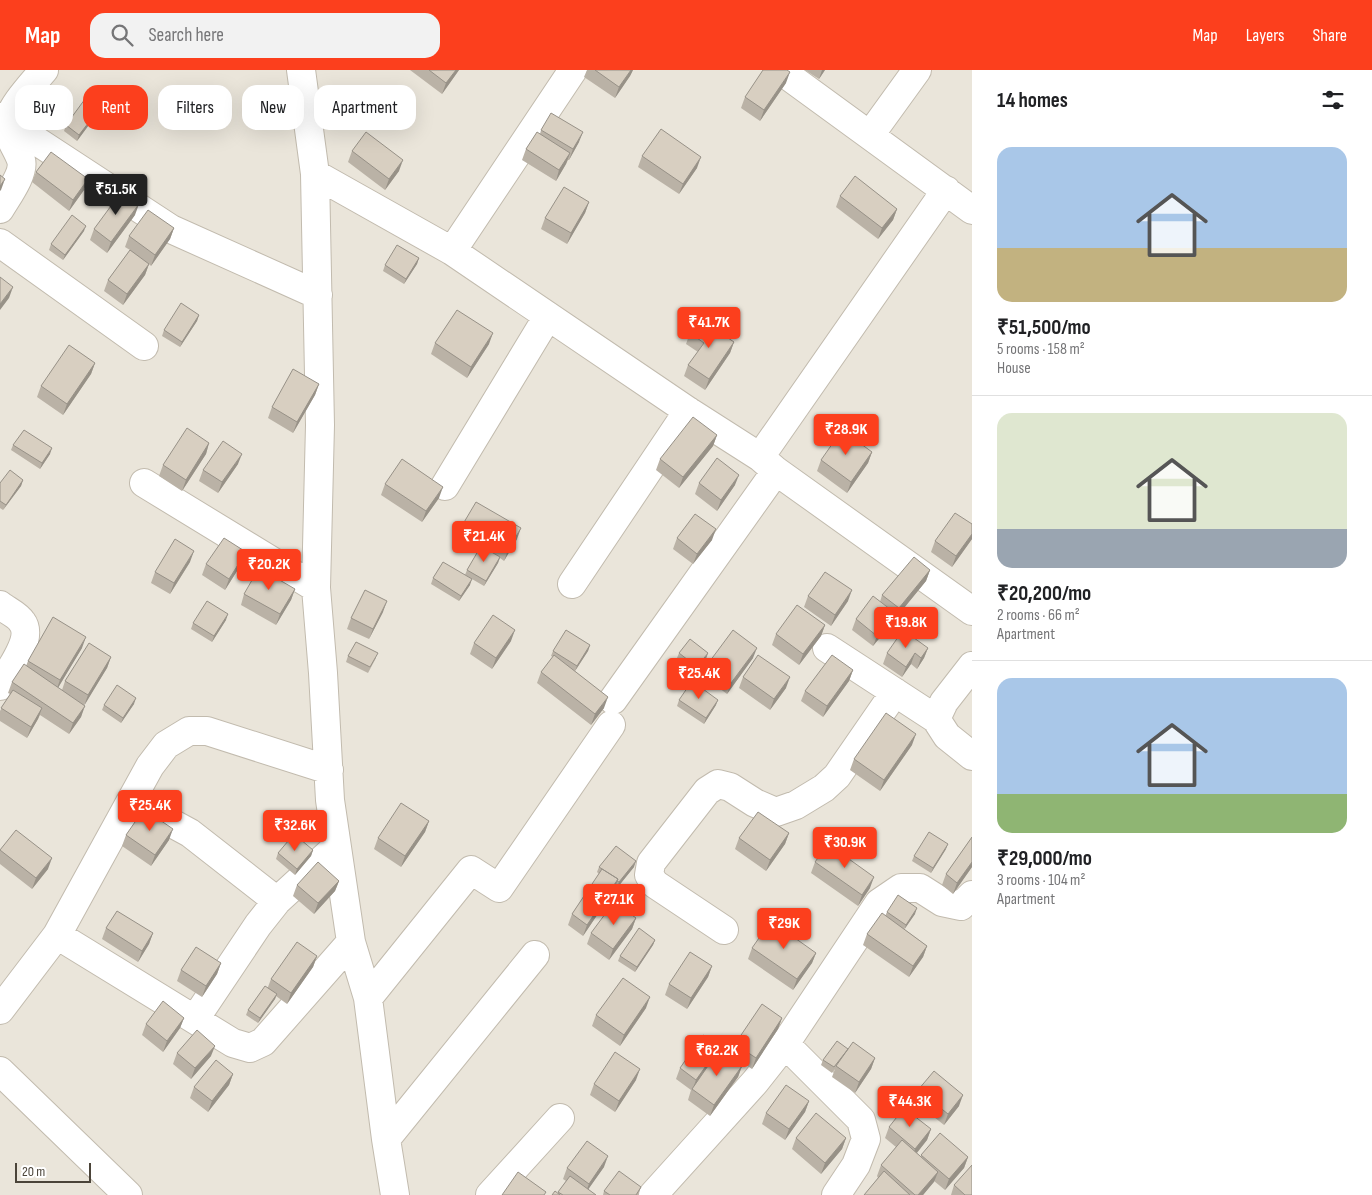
<!DOCTYPE html>
<meta charset="utf-8">
<style>
:root{--surface:#fff;--page:#f2f2f2;--text:#202124;--muted:#757577;--line:#e0e0e0;--accent:#fc3f1d}
body{margin:0;font-family:"Sofia Sans Condensed",sans-serif;background:var(--page);color:var(--text);height:100vh;display:flex;flex-direction:column;font-size:19px;white-space:nowrap}
*{box-sizing:border-box;margin:0}
p{font-size:16px;color:var(--muted)}
.icon{flex:none;width:28px;height:28px;fill:none;stroke:currentColor;stroke-width:2;stroke-linecap:round;stroke-linejoin:round}
.map{position:relative;flex:1;overflow:hidden}
.drawer{display:flex;flex-direction:column;background:var(--surface);width:400px}
.drawer>*{flex:none}
.hud{position:absolute;left:15px;top:15px;width:475px;height:45px;display:flex;gap:10px}
.scale{position:absolute;left:15px;bottom:12px;width:76px;box-sizing:border-box;padding-left:5px;border:2px solid #4b4439;border-top:0;font-size:14px;line-height:18px;white-space:nowrap;color:#4b4439;-webkit-text-stroke:4px #fff;paint-order:stroke}
.price{position:absolute;translate:-50% -42px;padding:0 11px;border-radius:5px;background:var(--accent);color:#fff;font-size:16px;line-height:32px;filter:drop-shadow(0 1px 2px #0008)}
.price::after{content:'';position:absolute;left:50%;top:30px;width:15px;height:11px;margin-left:-8px;background:inherit;clip-path:polygon(0 0,100% 0,50% 100%)}
.price.active{background:#222;color:#fff}
ul{padding:0;list-style:none}
li{display:grid;align-content:center;gap:10px;height:265px;padding:0 25px}
li+li{border-top:1px solid var(--line)}
li span{display:grid;place-items:center;height:155px;border-radius:15px;color:#555}
li>.icon{margin-inline-start:auto}
span .icon{width:90px;height:90px;fill:#fffc;stroke-width:1}
li b{font-size:21px}
h2{display:flex;justify-content:space-between;align-items:center;height:60px;padding:0 25px;font-size:21px}
.chip{padding:0 18px;border-radius:15px;background:var(--surface);box-shadow:0 5px 20px #0002;font-size:18px;line-height:45px}
.chip.active{background:var(--accent);color:#fff}
header{display:flex;align-items:center;gap:30px;box-sizing:border-box;height:70px;padding:0 25px;background:var(--accent);color:#fff}
header strong{font-size:24px}
nav{display:flex;gap:28px;margin-inline-start:auto;font-size:18px}
.search{width:350px;height:45px;background:var(--page);display:flex;align-items:center;gap:12px;box-sizing:border-box;padding:0 18px;border-radius:15px;color:var(--muted);font-size:19px}
main{display:flex;flex:1;min-height:0}
.map>svg:first-child{display:block}
</style>
<header>
<strong>Map</strong>
<div class="search"><svg class="icon" aria-label="search" viewBox="0 0 24 24"><circle cx="10" cy="10" r="6"/><path d="M15 15l6 6"/></svg>Search here</div>
<nav><a>Map</a><a>Layers</a><a>Share</a></nav>
</header>
<main>
<div class="map">
<svg width="972" height="1125" viewBox="0 0 972 1125">
<rect width="100%" height="100%" fill="#f6f3ec"/>
<path fill="#eae5da" d="M0 0H972V1125H0Z"/>
<g fill="none" stroke-linecap="round" stroke-linejoin="round">
<defs>
<path id="minor" d="M301 0 315 104 320 355 316 518 323 603 330 730 351 872 368 928 386 1069 395 1125
M780 0 972 140
M0 47 171 159 318 225
M870 65 917 0
M315 104 452 181 688 341 760 387 776 401 972 541
M0 139C7 127 25 103 21 90 17 78 7 67 8 54 8 39 34 12 44 0
M0 173 144 276
M452 181 573 0
M760 387 946 120
M144 413 316 518
M445 416 548 246
M572 514 688 341
M0 535C6 540 18 545 22 552 34 568 9 601 0 616
M827 578 936 649 947 666 972 686
M613 630 776 401
M936 649 944 632 972 596
M131 731 190 763 277 831
M724 860 655 814 649 805 651 793 707 721 718 714 730 717 755 733 776 742 796 735 824 718 837 706 895 622
M57 865 233 973 250 978 263 972 351 872
M368 928 471 800 499 818 611 655
M0 940 57 865 150 696 166 675 189 661H207L329 700
M195 949 258 855 277 831 336 777
M785 974 861 1050 866 1069 856 1095 836 1125
M0 1001 128 1125
M386 1069 535 885
M490 1125 560 1048
M653 1125 755 1012 785 974 879 833 901 818H920L942 832 961 836 972 825"/>
</defs>
<use href="#minor" stroke="#c2bbae" stroke-width="30"/>
<use href="#minor" stroke="#fff" stroke-width="28"/>
</g>
<path fill="#bab2a6" d="M410 0H459L442 24Z
M587 0H633L630 6 615 28 584 7Z
M805 0H825L819 9Z
M786 13 760 51 741 38 745 27Z
M97 44 77 71 64 61 66 55Z
M541 60 579 72 569 90H568L566 94 556 111 522 90 526 79 540 64Z
M352 81 399 101 385 120 348 92Z
M642 86 697 98 679 124 638 97Z
M36 102 84 120 69 141 32 112Z
M840 126 897 139 893 150 878 169 836 137Z
M589 132 585 143 567 174 541 159 545 148Z
M135 145 107 183 90 170 94 159Z
M174 158 170 169 151 196 149 194 145 205 123 235 104 221 108 210 130 180 125 177 129 166Z
M84 161 63 190 49 180 51 174Z
M419 188 417 194 404 214 383 201 385 195Z
M199 245 197 251 180 277 162 266 164 260Z
M690 263 734 272 730 283 705 320 684 306 688 295 698 282 686 274Z
M435 273 489 274 467 308 431 284Z
M95 293 91 304 63 345 37 327 41 316Z
M319 314 315 325 293 363 268 348 272 337Z
M717 365 713 376 679 418 656 400 660 389Z
M209 373 206 384 182 421 159 406 163 395Z
M13 375 50 384 40 399 11 380Z
M872 382 868 393 847 423 817 401 821 390Z
M238 394 218 423 199 411 203 400Z
M23 410 21 416 3 440 0 438V413Z
M699 413 735 415 717 441 695 424Z
M385 414 439 428 422 452 381 425Z
M463 454 517 469 504 491 500 488 498 493 484 516 465 505 467 500 481 477 459 465Z
M972 454V469L952 497 931 482 935 471Z
M677 468 712 470 693 494 673 479Z
M246 482 242 493 225 520 202 505 206 494Z
M190 492 170 524 151 513 155 502Z
M930 500 926 511 895 549 893 548 891 554 873 576 852 560 856 549 880 532 882 525Z
M433 508 470 515 459 531 431 514Z
M295 519 291 530 276 555 241 535 244 524Z
M808 526 848 531 831 556 804 537Z
M383 542 369 569 347 559 351 548Z
M226 550 212 572 191 559 193 553Z
M825 555 821 566 799 595 772 575 776 564Z
M511 571 492 599 470 584 474 573Z
M590 575 588 581 575 601 604 638 591 655 537 613 541 602 553 587 551 586 553 581Z
M82 578 58 618 62 620 65 611 111 587 107 598 84 635 81 647 69 664 40 645 38 649 27 668 0 651V641L10 624 8 623 12 612 26 596 28 591Z
M928 578 924 588 917 599 911 594 902 607 883 594 887 583Z
M679 583 706 589 695 602 677 588Z
M348 586 376 588 368 603 346 592Z
M753 588 727 624 703 606 707 595Z
M853 600 849 611 823 647 801 631 805 621Z
M743 607 786 618 770 640 739 618Z
M679 630 716 635 704 654 677 636Z
M134 634 121 653 102 640 104 635Z
M912 675 880 721 850 700 854 689Z
M429 751 425 762 401 797 374 779 378 768Z
M789 763 785 774 766 801 735 779 739 768Z
M126 765 169 770 151 796 122 776Z
M972 767V797L953 824 942 815 946 804Z
M946 779 931 803 912 791 914 786Z
M0 780 48 799 32 819 0 794Z
M313 780 311 786 295 805 276 789 278 783Z
M815 792 870 818 858 836 811 803Z
M599 797H634L617 818 615 816 614 820 583 866 568 855 572 844 599 804 597 802Z
M339 811 335 821 314 844 293 826 297 815Z
M887 842 915 844 904 859 927 876 923 887 909 907 863 875 867 864 885 846Z
M636 848 632 859 609 890 587 874 591 863Z
M106 858 153 863 149 874 138 892 102 869Z
M655 870 653 875 635 902 618 891 620 886Z
M752 878 816 883 812 893 793 920 748 889Z
M317 886 313 897 287 934 276 926 275 929 258 953 246 945 248 940 268 917 271 909Z
M221 893 217 904 202 927 177 911 181 900Z
M712 896 708 907 687 939 665 925 669 914Z
M646 938 620 976 592 956 596 945Z
M184 948 180 958 163 982 142 965 146 954Z
M782 948 778 959 752 999 731 985 735 974Z
M720 976 718 982 742 996 738 1007 710 1046 688 1030 691 1020 676 1009 680 998Z
M848 979 875 988 871 999 855 1023 832 1007 835 999 832 1003 821 995 823 990Z
M177 983 211 986 191 1009 173 994Z
M233 1004 229 1015 208 1042 190 1028 194 1017Z
M636 1010 615 1042 590 1025 594 1014Z
M918 1020 959 1036 944 1055 914 1031Z
M809 1031 805 1042 785 1070 762 1054 766 1043Z
M889 1057 931 1059 927 1070 917 1083 921 1087V1085L968 1087 964 1098 945 1120 934 1111 923 1125H864L878 1108 877 1106 881 1095 896 1077 885 1068Z
M796 1068H846L842 1079 821 1104 792 1079Z
M604 1097 588 1119 596 1125H552L558 1123 566 1111 563 1109 567 1098Z
M954 1115 972 1125H951Z
M641 1117 638 1125H603L604 1121Z"/>
<path fill="#979187" d="M456 0H459L442 24 446 13Z
M631 0H633L630 6 615 28 619 17Z
M822 0H825L819 9Z
M790 2 786 13 760 51 764 40Z
M99 39 97 44 77 71 79 65Z
M583 62 579 72 569 90 573 79Z
M570 83 566 94 556 111 559 100Z
M701 87 697 98 679 124 683 114Z
M403 90 399 101 385 120 389 109Z
M5 109 1 120 0 121V116Z
M88 109 84 120 69 141 73 130Z
M589 132 585 143 567 174 571 163Z
M139 134 135 145 107 183 111 172Z
M897 139 893 150 878 169 882 158Z
M86 156 84 161 63 190 65 185Z
M174 158 170 169 151 196 155 185Z
M419 188 417 194 404 214 406 209Z
M149 194 145 205 123 235 127 224Z
M13 217 9 228 0 240V234Z
M199 245 197 251 180 277 182 272Z
M493 263 489 274 467 308 471 297Z
M734 272 730 283 705 320 709 309Z
M95 293 91 304 63 345 67 334Z
M319 314 315 325 293 363 297 352Z
M717 365 713 376 679 418 683 407Z
M209 373 206 384 182 421 186 410Z
M52 378 50 384 40 399 42 393Z
M872 382 868 393 847 423 851 412Z
M242 384 238 394 218 423 222 412Z
M739 405 735 415 717 441 721 430Z
M23 410 21 416 3 440 6 435Z
M443 417 439 428 422 452 426 441Z
M521 458 517 469 504 491 508 480Z
M716 459 712 470 693 494 697 484Z
M972 464V469L952 497 956 486Z
M194 481 190 492 170 524 174 513Z
M246 482 242 493 225 520 229 509Z
M500 487 498 493 484 516 486 511Z
M930 500 926 511 895 549 899 538Z
M472 509 470 515 459 531 461 526Z
M295 519 291 530 276 555 280 544Z
M852 520 848 531 831 556 835 545Z
M387 531 383 542 369 569 373 559Z
M895 543 891 554 873 576 877 566Z
M228 544 226 550 212 572 214 566Z
M825 555 821 566 799 595 803 584Z
M515 560 511 571 492 599 496 588Z
M86 567 82 578 56 621 60 610Z
M590 575 588 581 575 601 577 596Z
M757 578 753 588 727 624 731 613Z
M928 578 924 588 917 599 921 588Z
M708 583 706 589 695 602 697 597Z
M915 583 911 594 902 607 906 597Z
M111 587 107 598 84 636 88 625Z
M853 600 849 611 823 647 827 636Z
M790 607 786 618 770 640 774 629Z
M608 627 604 638 591 655 595 644Z
M136 628 134 634 121 653 123 648Z
M718 630 716 635 704 654 706 648Z
M85 636 81 647 69 664 73 653Z
M42 638 38 649 27 668 31 657Z
M916 664 912 675 880 721 884 710Z
M429 751 425 762 401 797 405 786Z
M173 759 169 770 151 796 155 785Z
M789 763 785 774 766 801 770 790Z
M948 774 946 779 931 803 933 798Z
M313 780 311 786 295 805 297 799Z
M52 788 48 799 32 819 36 808Z
M636 791 634 797 617 818 619 812Z
M972 792V797L953 824 957 813Z
M874 807 870 818 858 836 862 825Z
M618 809 614 820 583 866 587 855Z
M339 811 335 821 314 844 318 833Z
M917 838 915 844 904 860 906 855Z
M636 848 632 859 609 890 613 879Z
M153 863 149 874 138 892 142 881Z
M655 870 653 875 635 902 637 897Z
M927 876 923 887 909 907 913 896Z
M816 883 812 893 793 920 797 909Z
M317 886 313 897 287 934 291 923Z
M221 893 217 904 202 927 206 916Z
M712 896 708 907 687 939 691 928Z
M277 924 275 929 258 953 260 948Z
M650 927 646 938 620 976 624 965Z
M184 948 180 958 163 982 167 971Z
M782 948 778 959 752 999 756 988Z
M215 976 211 986 191 1009 195 998Z
M720 976 716 987 692 1021 696 1010Z
M875 988 871 999 855 1023 859 1012Z
M742 996 738 1007 710 1046 714 1035Z
M640 999 636 1010 615 1042 619 1031Z
M233 1004 229 1015 208 1042 212 1031Z
M963 1025 959 1036 944 1055 948 1044Z
M809 1031 805 1042 785 1070 789 1059Z
M931 1059 927 1070 911 1090 915 1079Z
M846 1068 842 1079 821 1104 825 1093Z
M608 1086 604 1097 585 1124 589 1114Z
M968 1087 964 1098 945 1120 949 1109Z
M938 1102 934 1112 923 1125H918Z"/>
<path fill="#d8cfc1" stroke="#979187" d="M429 0H456L446 13Z
M595 0H631L619 17Z
M763 0H787L790 2 764 40 745 27Z
M85 29 99 39 79 65 66 55Z
M551 43 583 62 573 79 541 60Z
M661 59 701 87 683 114 642 86Z
M366 62 403 90 389 109 352 81Z
M537 62 570 83 559 100 526 79Z
M51 82 88 109 73 130 36 102Z
M0 105 5 109 0 116Z
M855 106 897 139 882 158 840 126Z
M564 117 589 132 571 163 545 148Z
M122 121 139 134 111 172 94 159Z
M148 140 174 158 155 185 129 166Z
M72 145 86 156 65 185 51 174Z
M397 175 419 188 406 209 385 195Z
M130 180 149 194 127 224 108 210Z
M0 207 13 217 0 234Z
M181 233 199 245 182 272 164 260Z
M457 240 493 263 471 297 435 273Z
M700 249 734 272 709 309 688 295 704 273 690 263Z
M69 275 95 293 67 334 41 316Z
M293 299 319 314 297 352 272 337Z
M693 347 717 365 683 407 660 389Z
M187 358 209 373 186 410 163 395Z
M24 360 52 378 42 393 13 375Z
M842 360 872 382 851 412 821 390Z
M223 371 242 384 222 412 203 400Z
M717 388 739 405 721 430 699 413Z
M402 389 443 417 426 441 385 414Z
M10 400 23 410 6 435 0 431V413Z
M476 432 521 458 508 480 463 454Z
M955 443 972 454V464L956 486 935 471Z
M695 444 716 459 697 484 677 468Z
M224 468 246 482 229 509 206 494Z
M175 469 194 481 174 513 155 502Z
M481 476 500 487 486 511 467 500Z
M914 487 930 500 899 538 882 525Z
M443 492 472 509 461 526 433 508Z
M259 498 295 519 280 544 244 524Z
M825 502 852 520 835 545 808 526Z
M365 520 387 531 373 559 351 548Z
M873 526 895 543 877 566 856 549Z
M207 531 228 544 214 566 193 553Z
M797 535 825 555 803 584 776 564Z
M493 545 515 560 496 588 474 573Z
M53 547 86 567 60 610 28 591Z
M566 560 590 575 577 596 553 581Z
M733 560 757 578 731 613 707 595Z
M903 560 928 578 921 588 915 583 906 597 887 583Z
M690 569 708 583 697 597 679 583Z
M356 572 378 583 370 597 348 586Z
M89 573 111 587 88 625 65 611Z
M554 585 608 627 595 644 541 602Z
M758 585 790 607 774 629 743 607Z
M832 585 853 600 827 636 805 621Z
M24 594 85 636 73 653 12 612Z
M692 611 718 630 706 648 679 630Z
M117 615 136 628 123 648 104 635Z
M13 620 42 638 31 657 1 638Z
M886 643 916 664 884 710 854 689Z
M401 733 429 751 405 786 378 768Z
M144 739 173 759 155 785 126 765Z
M758 742 789 763 770 790 739 768Z
M16 760 52 788 36 808 0 780Z
M929 762 948 774 933 798 914 786Z
M294 764 313 780 297 799 278 783Z
M972 767V792L957 813 946 804Z
M828 774 874 807 862 825 815 792Z
M616 776 636 791 619 812 617 811 618 809 599 797Z
M318 792 339 811 318 833 297 815Z
M602 799 618 809 587 855 572 844Z
M898 825 917 838 906 855 887 842Z
M614 832 636 848 613 879 591 863Z
M117 841 153 863 142 881 106 858Z
M882 843 927 876 913 896 867 864Z
M771 851 816 883 797 909 752 878Z
M639 858 655 870 637 897 620 886Z
M297 872 317 886 291 923 271 909Z
M196 877 221 893 206 916 181 900Z
M690 882 712 896 691 928 669 914Z
M623 908 650 927 624 965 596 945Z
M265 916 277 924 260 948 248 940Z
M163 931 184 948 167 971 146 954Z
M762 934 782 948 756 988 735 974Z
M197 960 215 976 195 998 177 983Z
M703 965 720 976 696 1010 680 998Z
M837 971 848 979 834 997 823 990Z
M853 972 875 988 859 1012 836 996Z
M719 980 742 996 714 1035 692 1019Z
M615 982 640 999 619 1031 594 1014Z
M216 990 233 1004 212 1031 194 1017Z
M934 1001 963 1025 948 1044 918 1020Z
M786 1015 809 1031 789 1059 766 1043Z
M904 1038 931 1059 915 1079 889 1057Z
M816 1043 846 1068 825 1093 796 1068Z
M940 1063 968 1087 949 1109 921 1085Z
M902 1070 938 1102 918 1125H915L881 1095Z
M587 1071 608 1086 589 1114 567 1098Z
M972 1095V1125H965L954 1115Z
M619 1101 641 1117 636 1125H610L604 1121Z
M884 1101 910 1125H864Z
M518 1102 546 1122 544 1125H502Z
M570 1106 596 1125H563L558 1122Z
M555 1121 560 1125H552Z"/>
</svg>
<div class="scale">20 m</div>
<b class="price active" style="left:116px;top:146px">₹51.5K</b>
<b class="price" style="left:709px;top:279px">₹41.7K</b>
<b class="price" style="left:846px;top:386px">₹28.9K</b>
<b class="price" style="left:484px;top:493px">₹21.4K</b>
<b class="price" style="left:269px;top:521px">₹20.2K</b>
<b class="price" style="left:906px;top:579px">₹19.8K</b>
<b class="price" style="left:699px;top:630px">₹25.4K</b>
<b class="price" style="left:150px;top:762px">₹25.4K</b>
<b class="price" style="left:295px;top:782px">₹32.6K</b>
<b class="price" style="left:845px;top:799px">₹30.9K</b>
<b class="price" style="left:614px;top:856px">₹27.1K</b>
<b class="price" style="left:784px;top:880px">₹29K</b>
<b class="price" style="left:717px;top:1007px">₹62.2K</b>
<b class="price" style="left:910px;top:1058px">₹44.3K</b>
<div class="hud">
<a class="chip">Buy</a>
<a class="chip active">Rent</a>
<a class="chip">Filters</a>
<a class="chip">New</a>
<a class="chip">Apartment</a>
</div>
</div>
<section class="drawer">
<h2>14 homes<svg class="icon" aria-label="filters" viewBox="0 0 24 24"><path d="M4 7h16M4 17h16"/><circle cx="9" cy="7" r="2"/><circle cx="15" cy="17" r="2"/></svg></h2>
<ul>
<li><span style="background:linear-gradient(#a9c7e8 65%,#c2b280 0)"><svg class="icon" aria-label="home" viewBox="0 0 24 24"><path d="M3 11l9-7 9 7M6 9v11h12V9"/></svg></span><div><b>₹51,500/mo</b><p>5 rooms · 158 m²</p><p>House</p></div></li>
<li><span style="background:linear-gradient(#dfe7d0 75%,#9aa5b1 0)"><svg class="icon" aria-label="home" viewBox="0 0 24 24"><path d="M3 11l9-7 9 7M6 9v11h12V9"/></svg></span><div><b>₹20,200/mo</b><p>2 rooms · 66 m²</p><p>Apartment</p></div></li>
<li><span style="background:linear-gradient(#a9c7e8 75%,#8fb573 0)"><svg class="icon" aria-label="home" viewBox="0 0 24 24"><path d="M3 11l9-7 9 7M6 9v11h12V9"/></svg></span><div><b>₹29,000/mo</b><p>3 rooms · 104 m²</p><p>Apartment</p></div></li>
</ul>
</section>
</main>
